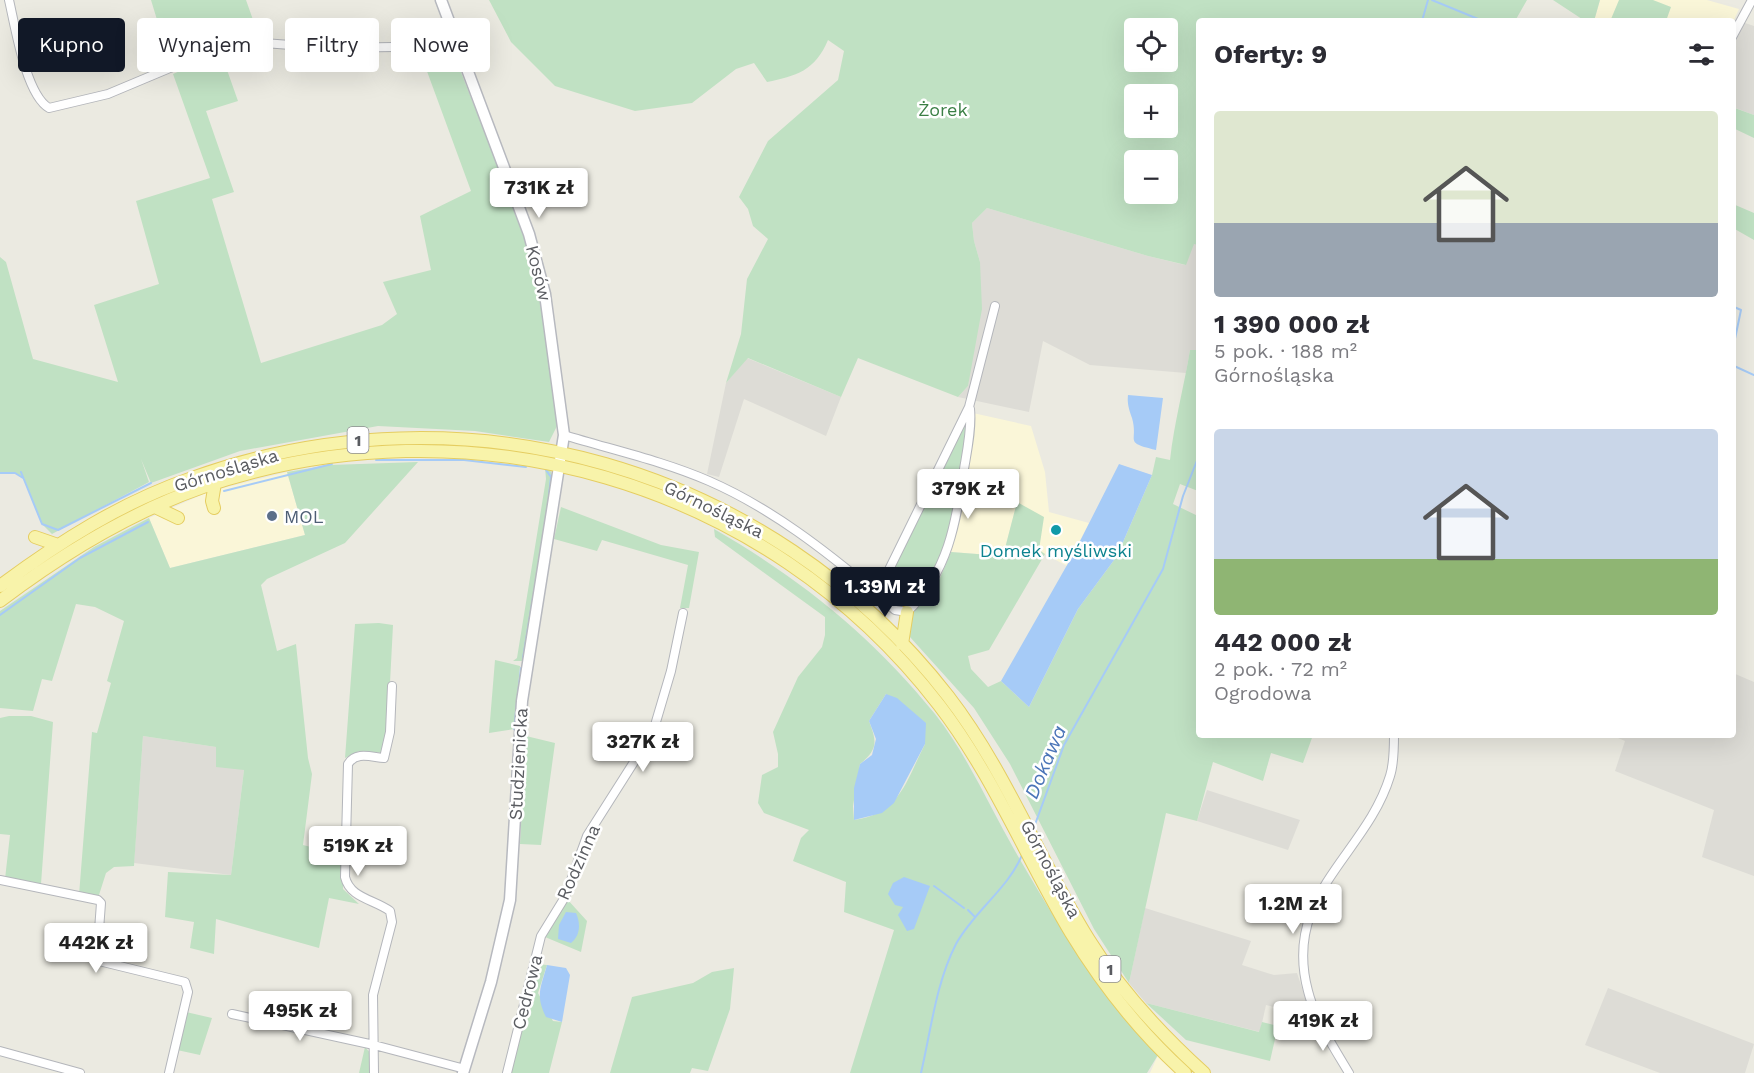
<!DOCTYPE html>
<html lang="pl">
<meta charset="utf-8">
<style>
:root{--surface:#fff;--page:#f7f7f7;--text:#2b2b33;--muted:#7c7c81;--accent:#111827}
body{margin:0;font-family:"Work Sans",sans-serif;background:var(--page);color:var(--text);height:100vh;display:flex;flex-direction:column;font-size:22px;white-space:nowrap}
*{box-sizing:border-box;margin:0}
p{font-size:20px;color:var(--muted)}
.icon{flex:none;width:33px;height:33px;fill:none;stroke:currentColor;stroke-width:2;stroke-linecap:round;stroke-linejoin:round}
.map{position:relative;flex:1;overflow:hidden}
.details{position:absolute;left:1196px;top:18px;width:540px;height:720px;display:flex;flex-direction:column;background:var(--surface);border-radius:6px;box-shadow:0 6px 24px #0002}
.details>*{flex:none}
.banner{position:absolute;left:18px;top:18px;width:570px;height:54px;display:flex;gap:12px}
.buttons{position:absolute;left:1124px;top:18px;display:grid;gap:12px}
.buttons a{display:grid;place-items:center;width:54px;height:54px;border-radius:6px;background:var(--surface);box-shadow:0 6px 24px #0002;font-size:30px}
.price{position:absolute;translate:-50% -51px;padding:0 14px;border-radius:6px;background:#fff;color:#222;font-size:20px;line-height:39px;filter:drop-shadow(0 2px 3px #0008)}
.price::after{content:'';position:absolute;left:50%;top:36px;width:18px;height:14px;margin-left:-9px;background:inherit;clip-path:polygon(0 0,100% 0,50% 100%)}
.price.selected{background:var(--accent);color:#fff}
ul{padding:0;list-style:none}
li{display:grid;align-content:center;gap:12px;height:318px;padding:0 18px}
li span{display:grid;place-items:center;height:186px;border-radius:6px;color:#555}
li>.icon{margin-inline-start:auto}
span .icon{width:108px;height:108px;fill:#fffc;stroke-width:1}
li b{font-size:26px}
h2{display:flex;justify-content:space-between;align-items:center;height:72px;padding:0 18px;font-size:26px}
.chip{padding:0 21px;border-radius:6px;background:var(--surface);box-shadow:0 6px 24px #0002;font-size:21px;line-height:54px}
.chip.selected{background:var(--accent);color:#fff}
.map>svg:first-child{display:block}
</style>
<div class="map">
<svg width="1754" height="1073" viewBox="0 0 1754 1073">
<rect width="100%" height="100%" fill="#ebeae1"/>
<path fill="#faf6d8" d="M1600 0H1707L1739 9 1733 22 1594 21Z
M973 413 1031 426 1045 472 1049 512 1089 523 1067 566 1039 551 1017 503 1003 556 951 552 957 529Z
M287 472 305 535 170 568 149 518 208 492Z
M1158 1055 1179 1073H1150Z"/>
<path fill="#dddcd6" d="M1742 22 1754 26V115L1733 107V42Z
M987 208 1148 256 1185 265 1194 243 1198 245V350H1190L1186 373 1090 365 1043 341 1029 412 958 397 968 386 980 262 974 241 972 223Z
M747 358 841 397 826 436 744 399 719 477 707 474 726 383Z
M1733 673 1754 682V876L1702 857 1714 810 1615 771 1625 741 1611 735H1732Z
M143 736 216 747 244 770 231 875 134 863Z
M1207 790 1300 820 1288 850 1197 821Z
M1145 908 1251 941 1242 965 1274 975 1297 973 1308 1006 1315 1018 1266 1005 1260 1032 1146 1003 1129 983Z
M1608 988 1754 1044 1745 1073H1660L1585 1045Z"/>
<path fill="#c0e1c3" fill-rule="evenodd" d="M151 0H246L258 34 240 35 169 59Z
M489 0H1527L1515 21H1198V245L1194 244 1186 265 1148 256 987 208 972 223 974 241 980 262 982 309 968 386 958 397 858 358 841 397 748 358 726 383 741 334 747 279 768 239 753 226 748 209 739 197 768 141 838 80 844 51 828 40C815 71 796 76 767 82L754 63 736 69 692 103 635 111 555 86 511 42ZM1134 28H1167V62H1134ZM1134 94H1167V128H1134ZM1134 160H1167V194H1134Z
M1553 0H1600L1594 21H1585Z
M1619 0H1653L1671 7 1666 21H1616L1611 19Z
M453 52 539 270 557 426 549 442 475 431 378 426 240 451 151 483 141 459 149 482 52 534 42 524 24 478 15 473H0V257L6 262 33 359 118 382 94 305 159 284 136 201 210 178 173 74 221 53 238 101 206 111 234 192 212 199 261 363 382 325 397 314 383 282 431 270 420 216 471 191 421 55Z
M1732 107 1754 115V138L1733 128Z
M1733 204 1754 213V240L1733 228Z
M1190 350H1198V491L1180 484 1173 504 1198 516V735H1313L1303 763 1271 753 1263 781 1213 762 1197 821 1166 813 1129 983 1094 929 1010 764 974 708 910 637V616L937 585 951 552 1003 556 1017 502 1044 517 1039 550 1045 554 989 650 968 656 971 669 988 687 1001 681 1029 707 1078 609 1117 556 1152 475 1156 457 1170 460C1174 423 1184 387 1190 350Z
M966 421C963 457 947 619 890 601L885 593 886 581Z
M418 462 345 543 267 579 261 585 277 651 296 644 308 758 312 774 303 845 343 855V889L359 904 329 898 319 948 216 919 214 954 190 948 194 922 165 917 168 872 231 875 244 770 216 767V747L143 736 134 866 114 867 106 873 99 895 95 898 79 895 92 732 97 733 111 683 107 681 124 621 95 607 76 604 52 681 42 679 33 711 0 708V611L94 547 149 518 170 568 305 535 287 472 330 465Z
M545 467 550 469 553 479 524 661H513L517 658 546 479Z
M561 507 661 545 699 552 689 608H680L688 565 602 540 597 551 554 539Z
M714 529C801 579 872 636 935 714 968 756 989 806 1015 851 1040 894 1066 938 1095 978 1114 1005 1137 1030 1158 1055L1147 1073H850L894 930 844 912 846 882 793 861 801 838 809 830 764 813 758 803 762 775 778 767V754L773 732 798 677 822 647 825 635V617L715 537ZM886 694 925 744C906 781 900 814 854 820L853 806 860 764C878 749 877 742 869 721Z
M379 623 393 625 387 741 384 753 359 751 345 758 355 624Z
M495 660 520 666 514 729 489 733Z
M9 716H31L53 722 41 884 5 879 10 835 0 834V718Z
M526 736 555 743 541 845 520 844Z
M567 899 587 921 581 952 545 937Z
M537 964 547 965 538 993 553 1021 562 1022 549 1073H511Z
M734 968 730 1009 708 1071 692 1068 690 1073H610L632 997 693 983 712 972Z
M1146 1003 1259 1032 1262 1022 1278 1026 1270 1061 1186 1040Z
M186 1012 212 1018 200 1055 177 1050Z
M365 1047 372 1055 370 1073H359Z"/>
<path fill="#a6cbf7" d="M1128 395 1163 398 1156 450C1122 442 1139 442 1132 418 1129 409 1127 404 1128 395Z
M1119 464 1152 475 1117 556 1078 609 1029 707 1001 681 1075 551Z
M886 694 897 698 926 723 925 744 894 803 882 813 854 820V788L860 764 872 755 876 739 869 721Z
M904 877 930 886 914 929 907 931 898 915 903 907 895 905 888 894 893 883Z
M566 912 576 913C581 924 580 936 571 943L558 939 559 925Z
M547 965 566 968 570 975 562 1022 546 1017C535 995 541 987 547 965Z"/>
<g fill="none" stroke-linecap="round" stroke-linejoin="round">
<path stroke="#a6cbf7" stroke-width="2" d="M1432 0 1483 21
M1422 21 1428 0
M1732 306 1741 310 1732 353
M1732 365 1754 375
M376 460H464L526 467
M546 470 551 477 549 495
M21 472 42 524 58 530 151 483
M0 473H15L23 478
M224 491 332 464
M0 615 80 558 148 522
M523 658 533 598
M514 729 521 668
M1033 830 1064 745 1163 569 1183 496 1198 458
M934 886 964 908
M968 910 974 916
M921 1073C931 1030 936 983 956 944 974 911 1008 889 1022 855"/>
<defs>
<path id="street" d="M9 0C15 26 26 95 49 108L108 94 170 68 202 51 236 41 330 48 458 46
M1732 37 1752 0
M564 435C613 450 663 461 709 481 771 508 826 551 877 594L969 407 995 306
M877 594 895 610 907 612C948 573 956 523 964 469 967 451 972 428 970 409
M0 880 98 900 101 903 97 957 99 961 185 982 188 992 169 1073
M232 1014 374 1045 465 1069
M0 1051 80 1073
M374 1073 373 995 392 922 390 911C373 899 350 898 345 877L348 764C356 751 371 757 384 758L390 732 392 686
M507 1073 541 936 565 897 587 836 653 732 671 671 683 613
M1349 1073C1334 1048 1315 1019 1308 991 1282 894 1366 855 1390 776 1394 764 1394 748 1394 735"/>
<path id="secondary" d="M441 0 529 234 545 294 564 435 522 701 510 900 491 982 463 1073"/>
<path id="primary" d="M155 507 178 518
M214 508 212 501 215 483
M35 537 58 545
M0 586C59 542 122 502 192 478 465 380 769 466 948 696 1006 771 1039 860 1089 940 1120 990 1161 1034 1204 1073
M0 601C62 554 129 513 203 487 469 396 766 480 939 705 993 775 1026 858 1071 933 1102 984 1141 1033 1185 1073
M902 644 907 612"/>
</defs>
<use href="#street" stroke="#b4b6bb" stroke-width="10"/>
<use href="#secondary" stroke="#b7b9bf" stroke-width="13"/>
<use href="#primary" stroke="#e5cd61" stroke-width="14"/>
<use href="#street" stroke="#fff" stroke-width="8"/>
<use href="#secondary" stroke="#fff" stroke-width="10"/>
<use href="#primary" stroke="#f8f3aa" stroke-width="12"/>
</g>
<circle fill="#5c6f8a" stroke="#fff" stroke-width="2" cx="272" cy="516" r="6"/>
<circle fill="#0f9aa8" stroke="#fff" stroke-width="2" cx="1056" cy="530" r="6"/>
<g text-anchor="middle" dominant-baseline="central" stroke-width="5" stroke-linejoin="round" paint-order="stroke">
<g fill="#fff" stroke="#8c8d90" stroke-width="1.5">
<rect x="347.5" y="427" width="21" height="26" rx="4.5"/>
<rect x="1099.5" y="956" width="21" height="26" rx="4.5"/>
</g>
<g font-size="16" font-weight="bold" fill="#5a5c61">
<text x="358" y="440">1</text>
<text x="1110" y="969">1</text>
</g>
<g font-size="18" fill="#3b7f45" stroke="#fff">
<text x="943" y="109">Żorek</text>
</g>
<g font-size="18" fill="#5a5c61" stroke="#fff">
<text transform="translate(539 273) rotate(76)">Kosów</text>
<text transform="translate(226 470) rotate(-17)">Górnośląska</text>
<text transform="translate(714 509) rotate(26)">Górnośląska</text>
<text transform="translate(518 764) rotate(-87)">Studzienicka</text>
<text transform="translate(578 862) rotate(-66)">Rodzinna</text>
<text transform="translate(1051 869) rotate(62)">Górnośląska</text>
<text transform="translate(527 992) rotate(-76)">Cedrowa</text>
</g>
<g font-size="18" fill="#4e5e75" stroke="#fff" text-anchor="start">
<text x="284" y="516">MOL</text>
</g>
<g font-size="18" fill="#0d838f" stroke="#fff">
<text x="1056" y="550">Domek myśliwski</text>
</g>
<g font-size="20" font-style="italic" fill="#4b75b8" stroke="#fff">
<text transform="translate(1045 762) rotate(-67)">Dokawa</text>
</g>
</g>
</svg>
<div class="buttons">
<a><svg class="icon" aria-label="locate" viewBox="0 0 24 24"><circle cx="12" cy="12" r="6"/><path d="M12 2v4M12 18v4M2 12h4M18 12h4"/></svg></a>
<a>+</a>
<a>−</a>
</div>
<b class="price" style="left:539px;top:219px">731K zł</b>
<b class="price" style="left:968px;top:520px">379K zł</b>
<b class="price selected" style="left:885px;top:618px">1.39M zł</b>
<b class="price" style="left:643px;top:773px">327K zł</b>
<b class="price" style="left:358px;top:877px">519K zł</b>
<b class="price" style="left:1293px;top:935px">1.2M zł</b>
<b class="price" style="left:96px;top:974px">442K zł</b>
<b class="price" style="left:300px;top:1042px">495K zł</b>
<b class="price" style="left:1323px;top:1052px">419K zł</b>
<div class="banner">
<a class="chip selected">Kupno</a>
<a class="chip">Wynajem</a>
<a class="chip">Filtry</a>
<a class="chip">Nowe</a>
</div>
<section class="details">
<h2>Oferty: 9<svg class="icon" aria-label="filters" viewBox="0 0 24 24"><path d="M4 7h16M4 17h16"/><circle cx="9" cy="7" r="2"/><circle cx="15" cy="17" r="2"/></svg></h2>
<ul>
<li><span style="background:linear-gradient(#dfe7d0 60%,#9aa5b1 0)"><svg class="icon" aria-label="home" viewBox="0 0 24 24"><path d="M3 11l9-7 9 7M6 9v11h12V9"/></svg></span><div><b>1 390 000 zł</b><p>5 pok. · 188 m²</p><p>Górnośląska</p></div></li>
<li><span style="background:linear-gradient(#c9d6e8 70%,#8fb573 0)"><svg class="icon" aria-label="home" viewBox="0 0 24 24"><path d="M3 11l9-7 9 7M6 9v11h12V9"/></svg></span><div><b>442 000 zł</b><p>2 pok. · 72 m²</p><p>Ogrodowa</p></div></li>
</ul>
</section>
</div>
